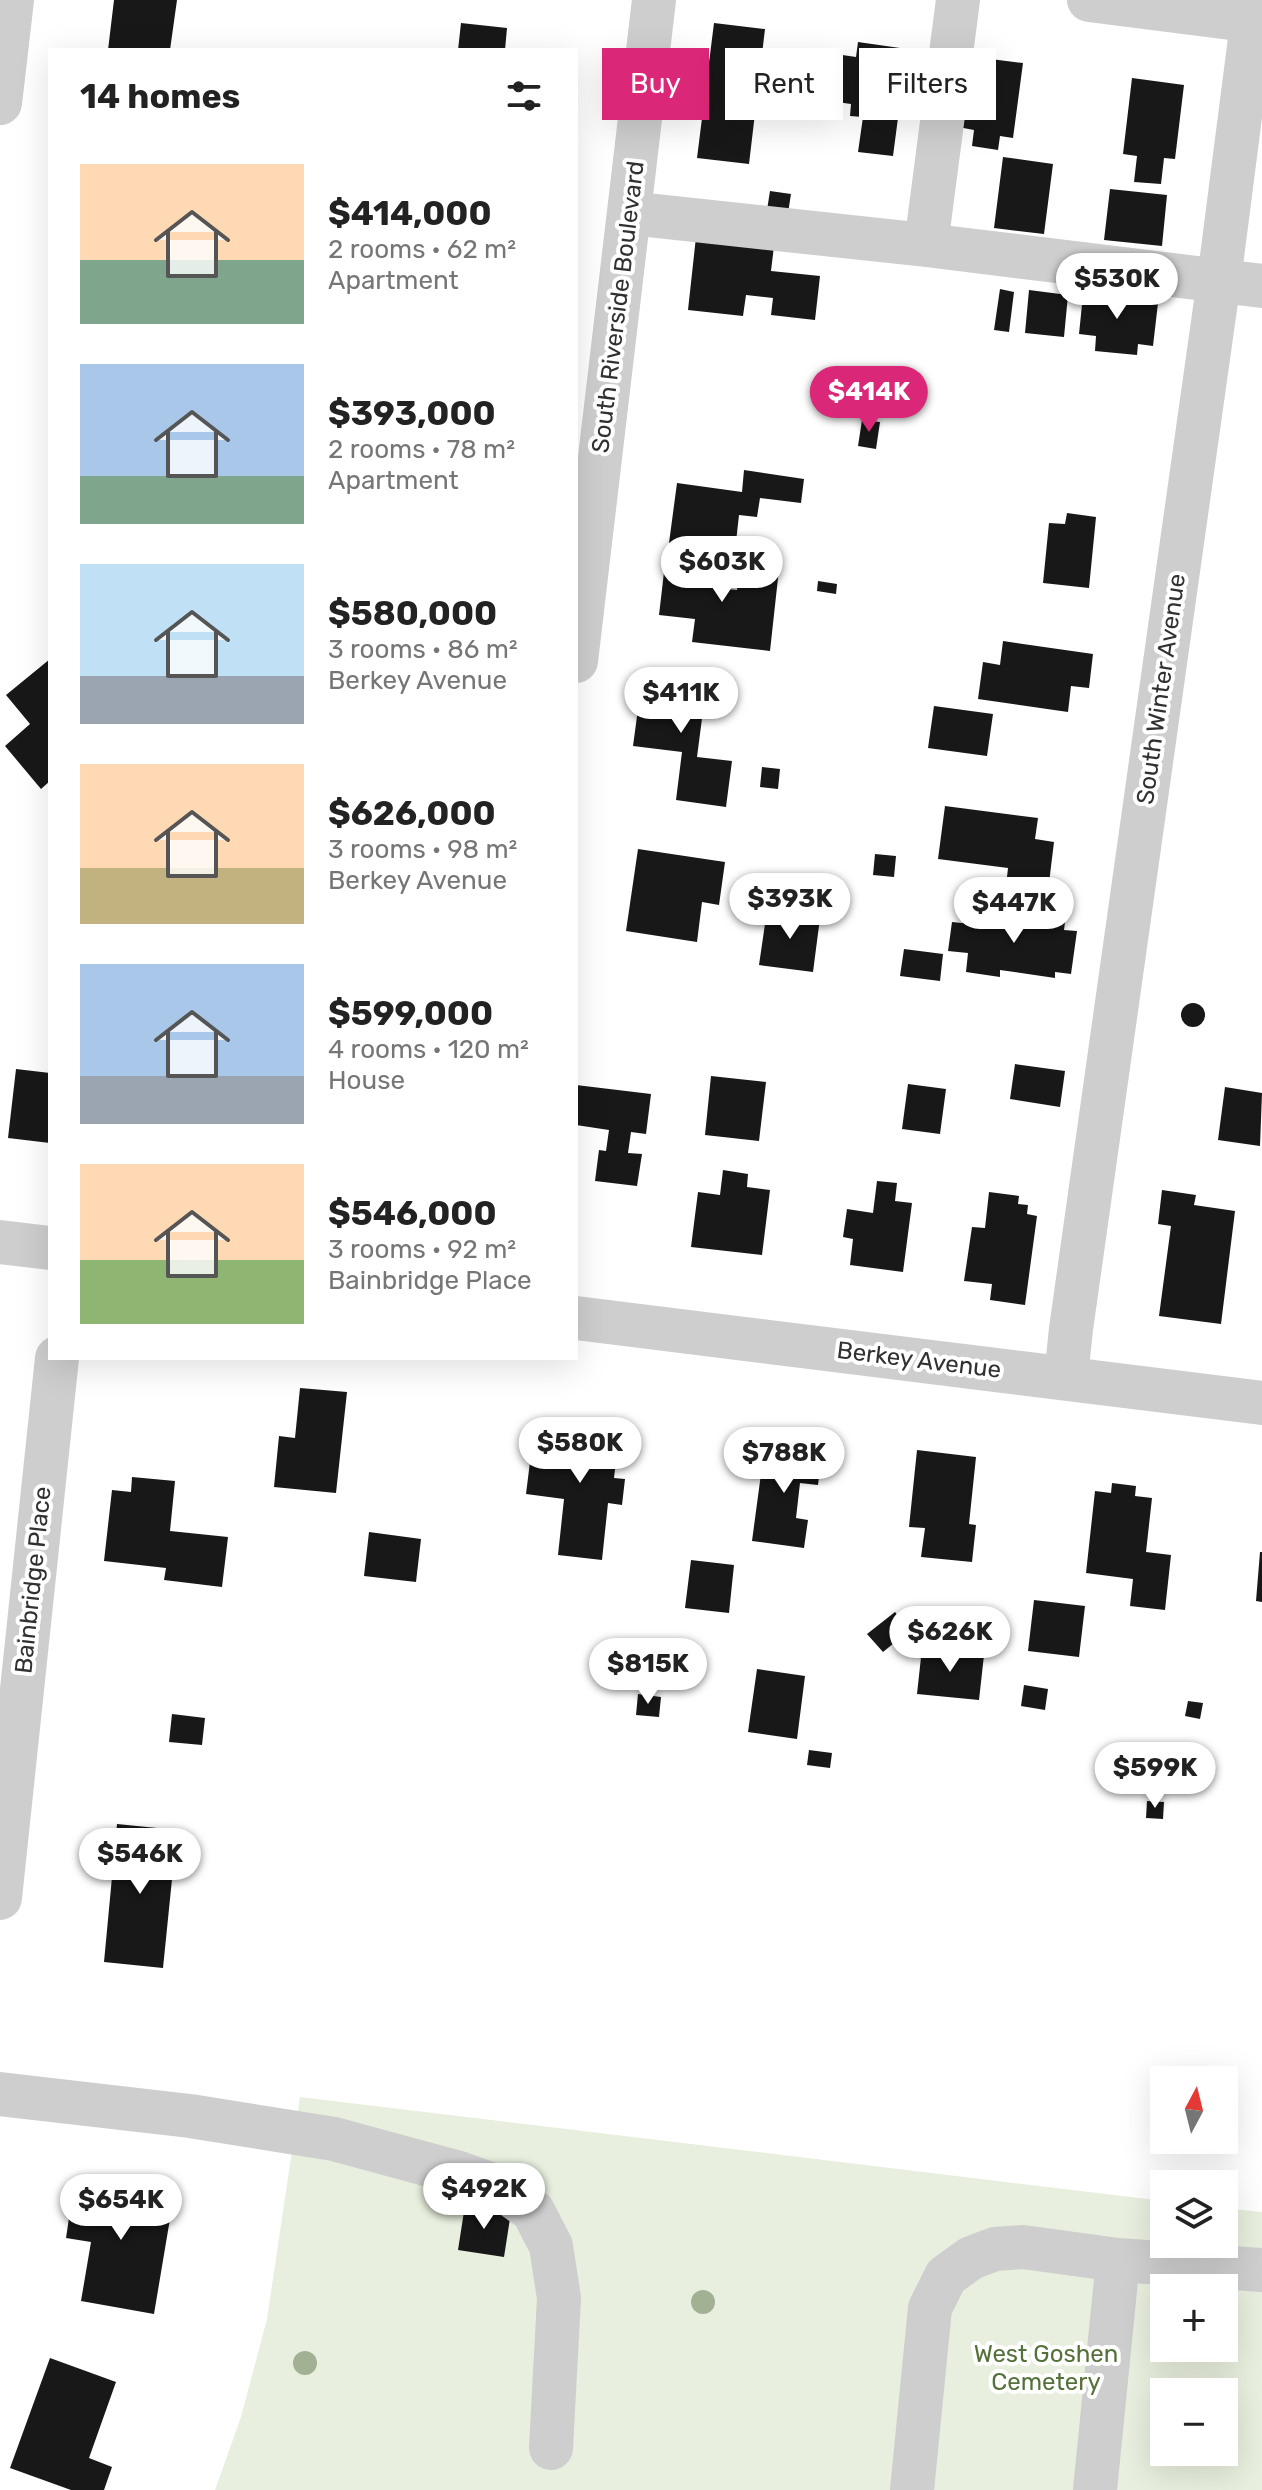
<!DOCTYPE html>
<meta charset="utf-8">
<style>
:root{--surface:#fff;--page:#f6f6f6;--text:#222;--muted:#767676;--accent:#db2777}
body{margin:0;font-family:Rubik,sans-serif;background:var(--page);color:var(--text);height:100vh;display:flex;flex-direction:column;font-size:30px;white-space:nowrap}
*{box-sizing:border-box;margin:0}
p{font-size:26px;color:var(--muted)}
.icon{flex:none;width:44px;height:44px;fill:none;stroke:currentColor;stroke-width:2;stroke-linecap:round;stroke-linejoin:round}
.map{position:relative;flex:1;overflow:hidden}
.drawer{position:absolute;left:48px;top:48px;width:530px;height:1312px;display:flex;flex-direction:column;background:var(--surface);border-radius:0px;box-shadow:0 8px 32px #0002}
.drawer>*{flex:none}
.top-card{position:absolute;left:602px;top:48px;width:540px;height:72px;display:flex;gap:16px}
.needle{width:52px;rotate:7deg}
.fabs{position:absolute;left:1150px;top:2066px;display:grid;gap:16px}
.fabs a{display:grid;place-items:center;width:88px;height:88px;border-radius:0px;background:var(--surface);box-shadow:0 8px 32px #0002;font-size:40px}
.price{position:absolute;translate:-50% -68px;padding:0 18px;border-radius:28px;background:#fff;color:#222;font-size:26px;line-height:52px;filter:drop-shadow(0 2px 4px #0008)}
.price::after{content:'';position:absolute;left:50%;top:48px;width:24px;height:18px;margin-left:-12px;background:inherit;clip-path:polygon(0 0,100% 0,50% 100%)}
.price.on{background:var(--accent);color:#fff}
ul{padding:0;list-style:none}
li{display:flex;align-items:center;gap:24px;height:200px;padding:0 32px}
li span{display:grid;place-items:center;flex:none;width:224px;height:160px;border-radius:0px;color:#555}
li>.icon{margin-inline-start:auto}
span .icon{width:96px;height:96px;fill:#fffc;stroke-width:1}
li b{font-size:34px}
h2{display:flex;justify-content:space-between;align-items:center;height:96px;padding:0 32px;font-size:34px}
.tag{padding:0 28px;border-radius:0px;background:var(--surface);box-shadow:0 8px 32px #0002;font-size:28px;line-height:72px}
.tag.on{background:var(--accent);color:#fff}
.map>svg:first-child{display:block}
</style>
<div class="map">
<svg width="1262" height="2490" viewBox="0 0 1262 2490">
<rect width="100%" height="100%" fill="#fff"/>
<path fill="#e8efde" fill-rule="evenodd" d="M300 2097 1164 2201V2244H1224V2208L1262 2212V2490H215L241 2417 267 2319ZM1164 2288H1224V2348H1164ZM1164 2392H1224V2452H1164Z"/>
<path fill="#181818" d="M114 0H177L170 50H108Z
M461 23 507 28 505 50H458Z
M714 23 765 29 749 164 697 158Z
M858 42 907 49 893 156 858 152 863 117 850 116 851 104 815 99 822 52 856 57Z
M967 56 1023 63 1013 138 1000 136 998 150 972 146 974 130 958 127Z
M1132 78 1184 85 1175 159 1164 158 1161 184 1134 182 1137 156 1123 154Z
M1003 157 1053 164 1044 234 994 228Z
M1110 189 1167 195 1162 246 1104 240Z
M770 191 791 194 788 213 767 210Z
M696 237 774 246 771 271 820 276 815 320 771 315 773 298 746 295 743 316 688 310Z
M1084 285 1118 288 1117 298 1158 303 1153 346 1138 344 1137 355 1095 351 1096 336 1079 334Z
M1000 289 1014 292 1009 332 994 330Z
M1029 290 1068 295 1064 337 1025 333Z
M862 420 880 422 876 449 858 446Z
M744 470 804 479 801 503 760 498 757 517 739 515 735 551 669 543 677 483 742 492Z
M1067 513 1096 517 1089 588 1043 583 1049 523 1065 524Z
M666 555 708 560 705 587 737 590 740 565 779 569 770 651 692 642 695 619 659 615Z
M818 581 837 584 836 594 817 591Z
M1003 641 1093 654 1089 688 1071 686 1068 712 978 699 983 662 1000 665Z
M50 659V781L41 789 5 746 30 724 6 695Z
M643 672 707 680 697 757 732 761 726 807 676 800 682 752 633 746Z
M934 706 993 714 987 756 928 748Z
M762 767 780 769 778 789 760 787Z
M945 806 1038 818 1035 839 1054 842 1049 883 1007 877 1008 868 938 859Z
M638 849 725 862 719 905 702 902 697 942 626 931Z
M875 854 896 856 894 877 873 875Z
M973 909 1065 922 1064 930 1077 931 1071 974 1055 972V978L1000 970V977L966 972 968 953 948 951 952 922 971 924Z
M767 910 820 918 813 972 759 965Z
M904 949 943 954 940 981 900 976Z
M1181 1015a12 12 0 1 1 24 0a12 12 0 1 1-24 0Z
M1015 1064 1065 1071 1060 1107 1010 1099Z
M16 1069 50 1073V1143L8 1138Z
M711 1076 766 1082 759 1141 705 1135Z
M908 1084 946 1089 940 1134 902 1129Z
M576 1085 651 1094 646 1134 631 1132 628 1153 642 1154 637 1186 595 1181 599 1150 606 1151 609 1130 576 1125Z
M1225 1087 1262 1093 1260 1146 1218 1140Z
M723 1170 748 1174 747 1187 770 1190 762 1255 691 1247 698 1192 720 1195Z
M877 1181 897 1183 895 1201 912 1203 903 1272 850 1265 853 1239 843 1237 847 1209 873 1213Z
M1162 1190 1196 1195 1194 1205 1235 1211 1221 1324 1159 1316 1171 1226 1158 1224Z
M989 1192 1019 1196 1018 1204 1028 1205 1027 1214 1037 1216 1025 1305 990 1300 992 1284 964 1281 972 1227 985 1228Z
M300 1388 347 1392 336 1493 274 1487 279 1436 295 1438Z
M578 1421 620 1426 614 1478 625 1479 622 1505 608 1503 602 1560 558 1555 564 1499 526 1494 533 1438 576 1444Z
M765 1444 822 1452 818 1485 800 1483 796 1518 808 1520 804 1548 752 1541Z
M917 1450 976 1457 969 1524 976 1525 972 1562 921 1557 925 1528 909 1527Z
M132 1477 175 1481 170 1531 228 1537 222 1587 164 1580 166 1568 104 1561 112 1490 131 1492Z
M1112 1483 1136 1486 1135 1496 1152 1498 1146 1552 1171 1555 1165 1610 1130 1606 1133 1579 1086 1573 1095 1491 1111 1493Z
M369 1532 421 1539 416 1582 364 1576Z
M1260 1552H1262V1602L1256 1601Z
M691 1560 734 1565 729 1613 685 1608Z
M1034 1600 1085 1606 1079 1657 1028 1651Z
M895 1612 910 1630 883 1652 867 1634Z
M922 1648 984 1655 979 1700 917 1694Z
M757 1669 805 1676 797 1739 748 1732Z
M1024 1685 1048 1689 1045 1710 1021 1706Z
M638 1694 661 1697 659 1717 636 1715Z
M1188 1701 1203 1703 1200 1719 1185 1716Z
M172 1714 205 1718 202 1745 169 1742Z
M809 1750 832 1753 830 1768 807 1765Z
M1147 1801 1164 1802 1163 1819 1146 1818Z
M117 1824 177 1830 163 1968 104 1962Z
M75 2178 174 2195 154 2314 81 2301 91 2242 66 2238Z
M465 2205 511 2212 504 2257 458 2250Z
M50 2358 116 2382 89 2458 112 2467 104 2490H71L10 2468Z"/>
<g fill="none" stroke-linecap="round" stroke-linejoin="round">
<path stroke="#cecece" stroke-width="44" d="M1089 0 1262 22
M0 103 12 0
M629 213 926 245 1262 286
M926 245 958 0
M576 661 654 0
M0 1242 50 1248
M576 1318 1262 1403
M1066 1377 1071 1329 1219 280 1255 0
M0 1898 57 1358
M0 2094 190 2116 334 2139 459 2173 501 2188 533 2211 551 2246 559 2298 551 2448
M912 2490 930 2308 946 2276 971 2258 995 2249 1023 2247 1118 2260 1262 2270
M1095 2490 1118 2260"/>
</g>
<g fill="#a2b193">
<circle cx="703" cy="2302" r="12"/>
<circle cx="305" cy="2363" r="12"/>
</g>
<g text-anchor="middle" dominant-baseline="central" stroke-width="8" stroke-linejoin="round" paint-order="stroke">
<g font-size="24" fill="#313131" stroke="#fff">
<text transform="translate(618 307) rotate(-83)">South Riverside Boulevard</text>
<text transform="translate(1161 689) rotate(-82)">South Winter Avenue</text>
<text transform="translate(919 1360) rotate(7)">Berkey Avenue</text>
<text transform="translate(33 1580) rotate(-84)">Bainbridge Place</text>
</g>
<g font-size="24" fill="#55713a" stroke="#fff">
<text x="1046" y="2354">West Goshen<tspan x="1046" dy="28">Cemetery</tspan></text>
</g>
</g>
</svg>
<div class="fabs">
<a><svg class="needle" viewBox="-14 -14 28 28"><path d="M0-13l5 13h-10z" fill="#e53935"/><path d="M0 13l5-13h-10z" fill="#767676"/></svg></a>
<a><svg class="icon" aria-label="layers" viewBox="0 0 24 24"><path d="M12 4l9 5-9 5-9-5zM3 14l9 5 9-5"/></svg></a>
<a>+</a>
<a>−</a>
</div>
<b class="price" style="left:1117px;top:321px">$530K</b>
<b class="price on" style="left:869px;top:434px">$414K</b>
<b class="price" style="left:722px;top:604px">$603K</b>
<b class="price" style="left:681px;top:735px">$411K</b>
<b class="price" style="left:790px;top:941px">$393K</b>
<b class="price" style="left:1014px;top:945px">$447K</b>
<b class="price" style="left:580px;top:1485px">$580K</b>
<b class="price" style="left:784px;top:1495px">$788K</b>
<b class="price" style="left:950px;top:1674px">$626K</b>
<b class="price" style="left:648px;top:1706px">$815K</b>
<b class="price" style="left:1155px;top:1810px">$599K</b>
<b class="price" style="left:140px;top:1896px">$546K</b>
<b class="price" style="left:484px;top:2231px">$492K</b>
<b class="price" style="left:121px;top:2242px">$654K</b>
<div class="top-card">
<a class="tag on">Buy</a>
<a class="tag">Rent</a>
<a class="tag">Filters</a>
</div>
<section class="drawer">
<h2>14 homes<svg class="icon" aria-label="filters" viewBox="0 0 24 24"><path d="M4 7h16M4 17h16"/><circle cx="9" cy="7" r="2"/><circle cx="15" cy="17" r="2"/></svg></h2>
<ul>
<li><span style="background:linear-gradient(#ffd9b3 60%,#7fa58c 0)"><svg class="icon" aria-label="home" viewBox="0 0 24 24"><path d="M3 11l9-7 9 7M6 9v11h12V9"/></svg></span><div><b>$414,000</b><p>2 rooms · 62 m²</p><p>Apartment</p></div></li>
<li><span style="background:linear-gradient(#a9c7e8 70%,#7fa58c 0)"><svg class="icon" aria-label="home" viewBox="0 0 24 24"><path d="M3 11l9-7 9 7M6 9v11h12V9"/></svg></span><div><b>$393,000</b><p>2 rooms · 78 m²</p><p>Apartment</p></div></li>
<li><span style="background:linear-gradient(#bfe0f5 70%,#9aa5b1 0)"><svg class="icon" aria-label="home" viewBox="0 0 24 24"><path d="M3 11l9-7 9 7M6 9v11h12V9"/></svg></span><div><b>$580,000</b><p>3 rooms · 86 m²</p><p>Berkey Avenue</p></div></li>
<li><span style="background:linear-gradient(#ffd9b3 65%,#c2b280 0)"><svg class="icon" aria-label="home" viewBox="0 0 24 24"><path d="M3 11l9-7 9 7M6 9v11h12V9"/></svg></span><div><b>$626,000</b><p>3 rooms · 98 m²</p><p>Berkey Avenue</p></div></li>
<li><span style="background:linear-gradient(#a9c7e8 70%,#9aa5b1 0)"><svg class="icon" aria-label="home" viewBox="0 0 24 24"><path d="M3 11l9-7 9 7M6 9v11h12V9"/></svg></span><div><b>$599,000</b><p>4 rooms · 120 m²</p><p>House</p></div></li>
<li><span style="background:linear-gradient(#ffd9b3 60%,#8fb573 0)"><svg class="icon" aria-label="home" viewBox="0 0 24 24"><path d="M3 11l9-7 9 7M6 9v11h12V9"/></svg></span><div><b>$546,000</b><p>3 rooms · 92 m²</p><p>Bainbridge Place</p></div></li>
</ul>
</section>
</div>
